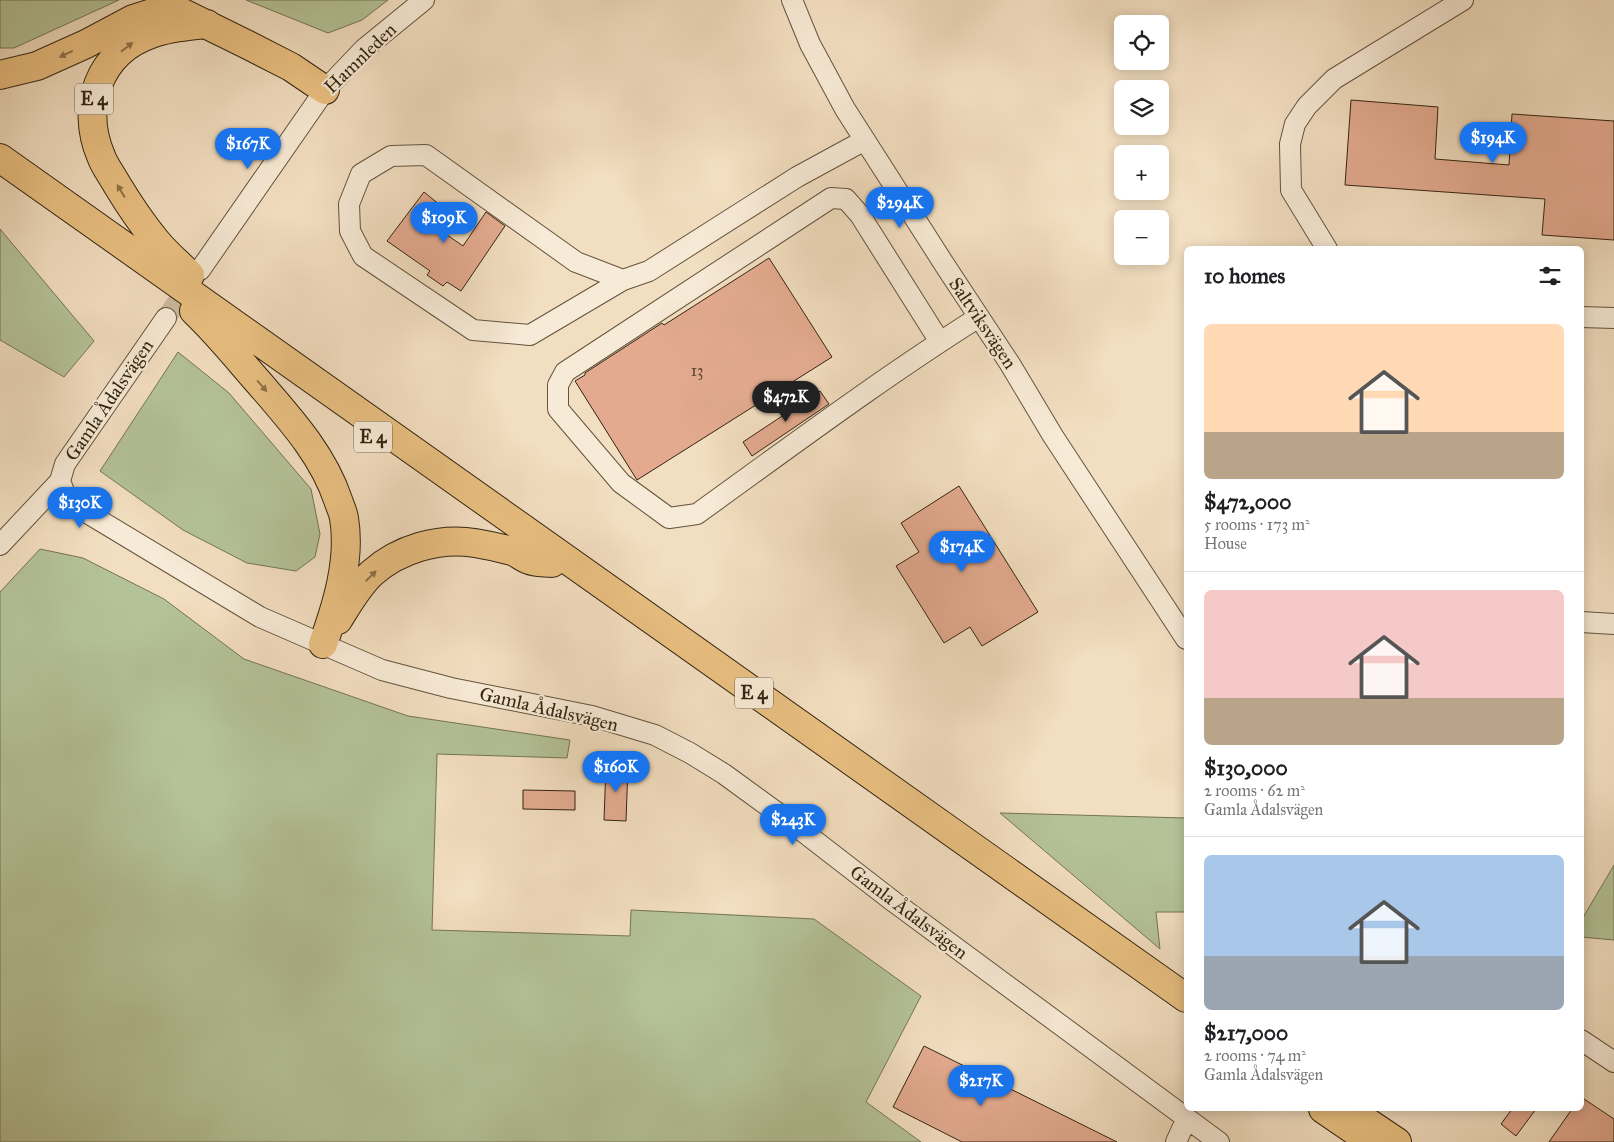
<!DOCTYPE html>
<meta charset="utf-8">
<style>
:root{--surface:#fff;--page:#f6f6f6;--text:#202124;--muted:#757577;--line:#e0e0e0;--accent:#1a73e8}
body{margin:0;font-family:"IM FELL Great Primer",serif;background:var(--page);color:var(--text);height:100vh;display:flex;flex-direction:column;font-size:19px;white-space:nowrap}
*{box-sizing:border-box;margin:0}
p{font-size:16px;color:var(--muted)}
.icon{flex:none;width:28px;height:28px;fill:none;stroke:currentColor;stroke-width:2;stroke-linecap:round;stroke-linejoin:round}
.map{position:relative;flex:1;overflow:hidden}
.drawer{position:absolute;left:1184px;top:246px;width:400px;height:865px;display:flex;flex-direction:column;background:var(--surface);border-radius:8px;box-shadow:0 2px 12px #0003}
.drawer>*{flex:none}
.tools{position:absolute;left:1114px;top:15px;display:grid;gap:10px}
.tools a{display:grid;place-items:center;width:55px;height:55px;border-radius:8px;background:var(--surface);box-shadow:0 2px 12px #0003;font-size:25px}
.price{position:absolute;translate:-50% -42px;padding:0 11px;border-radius:18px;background:var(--accent);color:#fff;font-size:16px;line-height:32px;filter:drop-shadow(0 1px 2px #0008)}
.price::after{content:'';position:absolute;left:50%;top:30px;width:15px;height:11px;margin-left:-8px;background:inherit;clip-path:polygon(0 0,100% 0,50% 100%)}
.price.current{background:#222;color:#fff}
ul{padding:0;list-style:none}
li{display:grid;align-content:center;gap:10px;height:265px;padding:0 20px}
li+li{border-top:1px solid var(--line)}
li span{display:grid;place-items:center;height:155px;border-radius:8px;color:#555}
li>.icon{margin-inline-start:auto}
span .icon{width:90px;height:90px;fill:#fffc;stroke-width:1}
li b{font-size:21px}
h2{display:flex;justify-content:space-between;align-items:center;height:60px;padding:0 20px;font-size:21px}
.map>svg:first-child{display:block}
</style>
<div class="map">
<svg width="1614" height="1142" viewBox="0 0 1614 1142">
<rect width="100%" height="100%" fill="#f2dec0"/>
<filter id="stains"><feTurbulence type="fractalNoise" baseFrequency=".004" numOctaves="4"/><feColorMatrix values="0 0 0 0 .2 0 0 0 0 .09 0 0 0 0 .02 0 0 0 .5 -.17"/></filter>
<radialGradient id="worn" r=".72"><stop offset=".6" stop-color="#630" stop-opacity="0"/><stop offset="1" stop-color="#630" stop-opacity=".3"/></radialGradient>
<path fill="#b4c297" stroke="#747454" d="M0 0H119L14 48H0Z
M246 0H388L362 20 328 33Z
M0 229 94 341 64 377 0 340Z
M178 352 229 393 311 489 320 534 315 557 296 571 247 563 183 530 100 471Z
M40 549 83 558 164 599 244 659 408 716 570 740 567 758 437 754 432 930 630 936 631 910 814 919 921 996 866 1102 921 1142H0V592Z
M1000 813 1186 818V912H1156L1160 949Z
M1614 865V940L1581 937V921Z"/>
<path fill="#e3aa8f" stroke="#332512" d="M1351 100 1438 107 1435 159 1509 165 1512 114 1614 121V240L1542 235 1545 199 1345 185Z
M424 192 440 205 427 221 463 246 486 212 505 226 461 291 447 282 443 286 427 275 430 271 387 241Z
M769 258 832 357 637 480 575 381 585 375V373L662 323 664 325Z
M820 391 829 404 752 456 743 442Z
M959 486 1038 612 982 646 970 627 944 643 896 566 919 552 901 523Z
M606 765 628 766 626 821 604 820Z
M523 790 575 791V810L523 809Z
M924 1046 1117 1142H962L893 1107Z
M1581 1097 1614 1119V1142H1549L1572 1109H1581Z
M1512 1109H1536L1516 1136 1501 1124Z"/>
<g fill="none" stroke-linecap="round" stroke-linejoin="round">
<path stroke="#ccb99d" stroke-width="20" stroke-dasharray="20 10" stroke-linecap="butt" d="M166 318 194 278"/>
<defs>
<path id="minor" d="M792 0 810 44 845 109 946 267 1010 364 1053 436 1186 639
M1327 249 1291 190 1290 144 1295 124 1307 106 1334 79 1463 0
M200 270 325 90 364 49 424 0
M623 280 576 262 426 155 391 156 361 174 349 204 350 231 363 256 473 330 530 335 623 280 649 271 797 177 865 140
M1581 317 1614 318
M166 318 65 464 60 481 67 499 89 514 260 617 382 670 451 688 592 716 655 735 690 753 724 774 801 830 894 902 1219 1142
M940 342 860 215 846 199 831 198 565 372 558 385V409L621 483 669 518 697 514C790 447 882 378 979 317
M0 545 60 481
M1581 622 1614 624
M1581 1040 1614 1062
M1176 1142 1187 1118"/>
<path id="highway" d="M0 75 37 66 86 44 133 19 152 13 168 10 183 13 248 45 291 67 325 90
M0 158 1186 998
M190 275C179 264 167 254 157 242 142 224 128 203 116 183 111 174 104 165 101 156 80 107 99 52 151 34 169 27 188 26 207 24
M194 311C218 334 238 359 260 384 291 420 323 455 338 500 340 506 343 512 344 518 351 560 337 605 323 644
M338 620C348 604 358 586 372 573 399 549 439 537 475 543 487 545 501 548 512 551 518 553 523 558 529 560 536 563 545 562 552 563
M1323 1109 1361 1135
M1348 1109 1397 1142"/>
</defs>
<use href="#minor" stroke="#63533e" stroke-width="22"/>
<use href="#highway" stroke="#332512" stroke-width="30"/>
<use href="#minor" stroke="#f7ead6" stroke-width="20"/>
<use href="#highway" stroke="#e9bf80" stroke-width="28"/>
</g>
<defs><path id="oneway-solid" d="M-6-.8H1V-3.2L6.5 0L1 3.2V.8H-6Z" transform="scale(1.25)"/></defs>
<g fill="#8e7249">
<use href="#oneway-solid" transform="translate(127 47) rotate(-38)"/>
<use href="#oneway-solid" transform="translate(66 54) rotate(155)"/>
<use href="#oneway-solid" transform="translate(121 191) rotate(-121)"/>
<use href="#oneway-solid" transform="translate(262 386) rotate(49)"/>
<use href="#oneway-solid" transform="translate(371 576) rotate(-45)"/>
</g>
<g text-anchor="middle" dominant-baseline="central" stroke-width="4.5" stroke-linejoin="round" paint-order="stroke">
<g font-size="16" fill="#5f4631">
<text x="697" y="370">13</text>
</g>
<g fill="#f7ead6" stroke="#6e604d" stroke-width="1">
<rect x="75" y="83.5" width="38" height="31" rx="4"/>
<rect x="354" y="421.5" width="38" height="31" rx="4"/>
<rect x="735" y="677.5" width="38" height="31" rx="4"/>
</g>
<g font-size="18" font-weight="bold" fill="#332512">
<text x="94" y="99">E 4</text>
<text x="373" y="437">E 4</text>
<text x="754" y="693">E 4</text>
</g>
<g font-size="19" fill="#332512" stroke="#f7ead6">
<text transform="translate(360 58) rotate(-44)">Hamnleden</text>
<text transform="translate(983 323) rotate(56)">Saltviksvägen</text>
<text transform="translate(109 400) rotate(-56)">Gamla Ådalsvägen</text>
<text transform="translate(549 709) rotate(13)">Gamla Ådalsvägen</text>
<text transform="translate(909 912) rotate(37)">Gamla Ådalsvägen</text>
</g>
</g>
<rect width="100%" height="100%" filter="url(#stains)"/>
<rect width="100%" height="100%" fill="url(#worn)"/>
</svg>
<div class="tools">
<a><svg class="icon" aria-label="locate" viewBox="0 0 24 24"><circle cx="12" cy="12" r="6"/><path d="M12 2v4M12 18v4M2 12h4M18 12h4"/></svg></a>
<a><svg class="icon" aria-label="layers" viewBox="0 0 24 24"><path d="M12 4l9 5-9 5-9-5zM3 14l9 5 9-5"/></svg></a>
<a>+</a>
<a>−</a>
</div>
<b class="price" style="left:1493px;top:164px">$194K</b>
<b class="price" style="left:248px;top:170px">$167K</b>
<b class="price" style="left:900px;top:229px">$294K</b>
<b class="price" style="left:444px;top:244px">$109K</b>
<b class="price current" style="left:786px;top:423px">$472K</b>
<b class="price" style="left:80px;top:529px">$130K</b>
<b class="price" style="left:962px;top:573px">$174K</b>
<b class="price" style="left:616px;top:793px">$160K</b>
<b class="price" style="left:793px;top:846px">$243K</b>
<b class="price" style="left:981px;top:1107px">$217K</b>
<section class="drawer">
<h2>10 homes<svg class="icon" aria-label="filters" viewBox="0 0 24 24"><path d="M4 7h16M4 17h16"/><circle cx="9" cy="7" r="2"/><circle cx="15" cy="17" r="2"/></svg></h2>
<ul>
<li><span style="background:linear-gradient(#ffd9b3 70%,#b9a48a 0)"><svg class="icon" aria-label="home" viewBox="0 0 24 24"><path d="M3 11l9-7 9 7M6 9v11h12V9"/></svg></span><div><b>$472,000</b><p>5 rooms · 173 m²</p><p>House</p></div></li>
<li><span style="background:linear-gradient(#f6c9c9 70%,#b9a48a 0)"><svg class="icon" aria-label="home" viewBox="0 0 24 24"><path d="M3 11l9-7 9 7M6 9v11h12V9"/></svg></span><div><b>$130,000</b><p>2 rooms · 62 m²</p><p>Gamla Ådalsvägen</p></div></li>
<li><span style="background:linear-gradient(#a9c7e8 65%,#9aa5b1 0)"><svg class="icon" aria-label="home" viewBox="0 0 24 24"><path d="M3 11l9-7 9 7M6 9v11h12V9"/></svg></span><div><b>$217,000</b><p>2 rooms · 74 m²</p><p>Gamla Ådalsvägen</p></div></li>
</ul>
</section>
</div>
